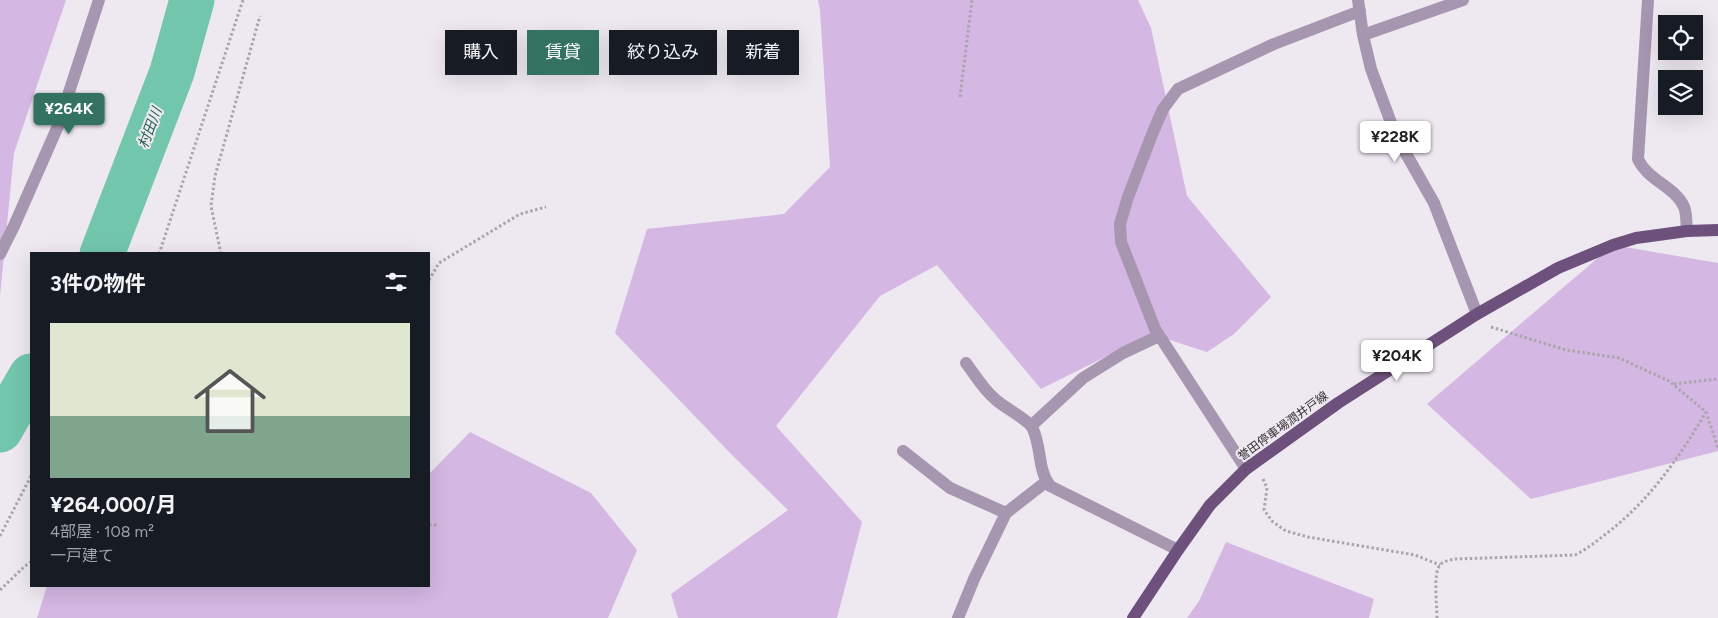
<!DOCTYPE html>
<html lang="ja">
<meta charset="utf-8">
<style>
:root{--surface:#171b24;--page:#20242c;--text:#f1f3f6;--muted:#9ea1a6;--accent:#337260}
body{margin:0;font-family:Figtree,"Noto Sans JP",sans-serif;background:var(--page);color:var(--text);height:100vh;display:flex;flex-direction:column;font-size:19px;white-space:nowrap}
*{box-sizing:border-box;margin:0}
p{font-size:16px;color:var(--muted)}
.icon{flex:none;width:28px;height:28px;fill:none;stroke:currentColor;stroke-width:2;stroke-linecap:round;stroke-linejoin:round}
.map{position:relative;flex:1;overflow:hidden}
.panel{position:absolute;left:30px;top:252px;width:400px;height:335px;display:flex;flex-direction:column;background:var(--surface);border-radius:0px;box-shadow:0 5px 20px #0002}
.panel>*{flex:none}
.top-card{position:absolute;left:445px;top:30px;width:475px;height:45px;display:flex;gap:10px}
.fabs{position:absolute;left:1658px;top:15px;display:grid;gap:10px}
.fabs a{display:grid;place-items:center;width:45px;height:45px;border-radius:0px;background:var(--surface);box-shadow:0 5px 20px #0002;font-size:25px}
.price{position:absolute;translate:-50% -42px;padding:0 11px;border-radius:5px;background:#fff;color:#222;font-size:16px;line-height:32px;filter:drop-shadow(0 1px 2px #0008)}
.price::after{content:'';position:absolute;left:50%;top:30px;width:15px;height:11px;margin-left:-8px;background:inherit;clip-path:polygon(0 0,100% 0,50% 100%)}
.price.current{background:var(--accent);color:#fff}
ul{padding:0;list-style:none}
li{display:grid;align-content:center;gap:10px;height:265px;padding:0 20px}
li span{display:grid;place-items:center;height:155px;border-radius:0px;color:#555}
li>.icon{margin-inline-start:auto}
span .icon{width:90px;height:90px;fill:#fffc;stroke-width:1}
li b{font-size:21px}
h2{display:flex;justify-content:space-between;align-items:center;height:60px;padding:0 20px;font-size:21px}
.pill{padding:0 18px;border-radius:0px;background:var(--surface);box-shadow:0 5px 20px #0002;font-size:18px;line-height:45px}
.pill.current{background:var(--accent);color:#fff}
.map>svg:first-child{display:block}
</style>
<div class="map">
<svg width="1718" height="618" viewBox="0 0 1718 618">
<rect width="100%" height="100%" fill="#eee8f1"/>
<path fill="#d4b7e2" d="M0 0H66L14 153 0 296Z
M818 0H1138L1151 28 1187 196 1271 297 1234 334 1207 352 1151 334 1041 389 937 265 880 296 776 426 862 522 837 618H678L671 594 788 510 733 456 615 333 647 229 784 214 830 167 820 10Z
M1613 245 1718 263V451L1531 499 1427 404Z
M470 432 591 493 637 550 608 618H37L47 586H429V474Z
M1226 542 1374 599 1369 618H1187L1199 601Z"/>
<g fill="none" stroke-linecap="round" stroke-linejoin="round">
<path stroke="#72c6ac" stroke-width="45" d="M102 254 172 72 192 0
M0 430 31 376"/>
<path stroke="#aaa5ac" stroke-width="3" stroke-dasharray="2.5 2.5" stroke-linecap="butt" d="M960 97 972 0
M159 254 243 0
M221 254 211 206 215 176 260 16
M429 280 439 263 520 214 546 207
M1491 327 1566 350 1619 358 1669 381 1706 412 1718 448
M1674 384 1718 379
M1263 479 1267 488 1264 510 1273 522 1286 531 1308 537 1415 555 1440 565
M429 525H439
M0 536 31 476
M0 590 25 566 31 562
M1437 618C1437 607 1433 572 1440 565 1443 561 1450 560 1455 559L1575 555C1587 549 1597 541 1607 533 1649 501 1679 458 1706 412"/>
<path stroke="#a696af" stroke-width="12" d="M1358 0 1363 35 1371 69 1396 136 1434 203 1477 314
M1648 0 1638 159C1647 180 1677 188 1684 207 1687 213 1686 223 1687 231
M1363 35 1463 0
M0 254 14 226 58 126 99 0
M966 363C975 375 983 389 995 399 1003 407 1027 419 1032 427 1042 446 1037 469 1050 486L1178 550
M1031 426 1083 378 1123 353 1159 336
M903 451 950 488 1006 513
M1246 469 1155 329 1121 242 1120 224 1128 197 1153 132 1163 109 1178 89 1274 44 1360 11
M958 618 974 579 1006 513 1047 481"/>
<path stroke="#6d507c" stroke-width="12" d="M1133 618 1178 550 1210 505 1246 469 1338 403 1477 314 1558 268 1613 245 1636 238 1687 231 1718 230"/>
</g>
<g text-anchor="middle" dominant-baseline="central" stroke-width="4" stroke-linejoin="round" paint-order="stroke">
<g font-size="12" fill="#363337" stroke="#eee8f1">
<text transform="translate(1283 426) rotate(-36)">誉田停車場潤井戸線</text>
</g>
<g font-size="14" font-style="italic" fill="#1c5f4d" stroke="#eee8f1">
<text transform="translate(150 128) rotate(-69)">村田川</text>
</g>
</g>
</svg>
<div class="fabs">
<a><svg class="icon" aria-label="locate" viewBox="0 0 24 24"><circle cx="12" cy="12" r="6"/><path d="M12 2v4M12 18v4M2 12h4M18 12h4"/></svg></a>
<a><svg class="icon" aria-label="layers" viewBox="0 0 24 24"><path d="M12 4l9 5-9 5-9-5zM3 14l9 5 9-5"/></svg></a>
</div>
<b class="price current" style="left:69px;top:135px">¥264K</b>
<b class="price" style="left:1395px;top:163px">¥228K</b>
<b class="price" style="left:1397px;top:382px">¥204K</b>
<div class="top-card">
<a class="pill">購入</a>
<a class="pill current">賃貸</a>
<a class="pill">絞り込み</a>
<a class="pill">新着</a>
</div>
<section class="panel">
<h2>3件の物件<svg class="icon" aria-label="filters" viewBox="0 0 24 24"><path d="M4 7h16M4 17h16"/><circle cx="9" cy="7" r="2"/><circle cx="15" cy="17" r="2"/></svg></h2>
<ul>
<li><span style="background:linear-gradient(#dfe7d0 60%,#7fa58c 0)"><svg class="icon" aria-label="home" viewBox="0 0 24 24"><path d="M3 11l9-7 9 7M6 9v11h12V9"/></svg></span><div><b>¥264,000/月</b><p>4部屋 · 108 m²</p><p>一戸建て</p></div></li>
</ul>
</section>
</div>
